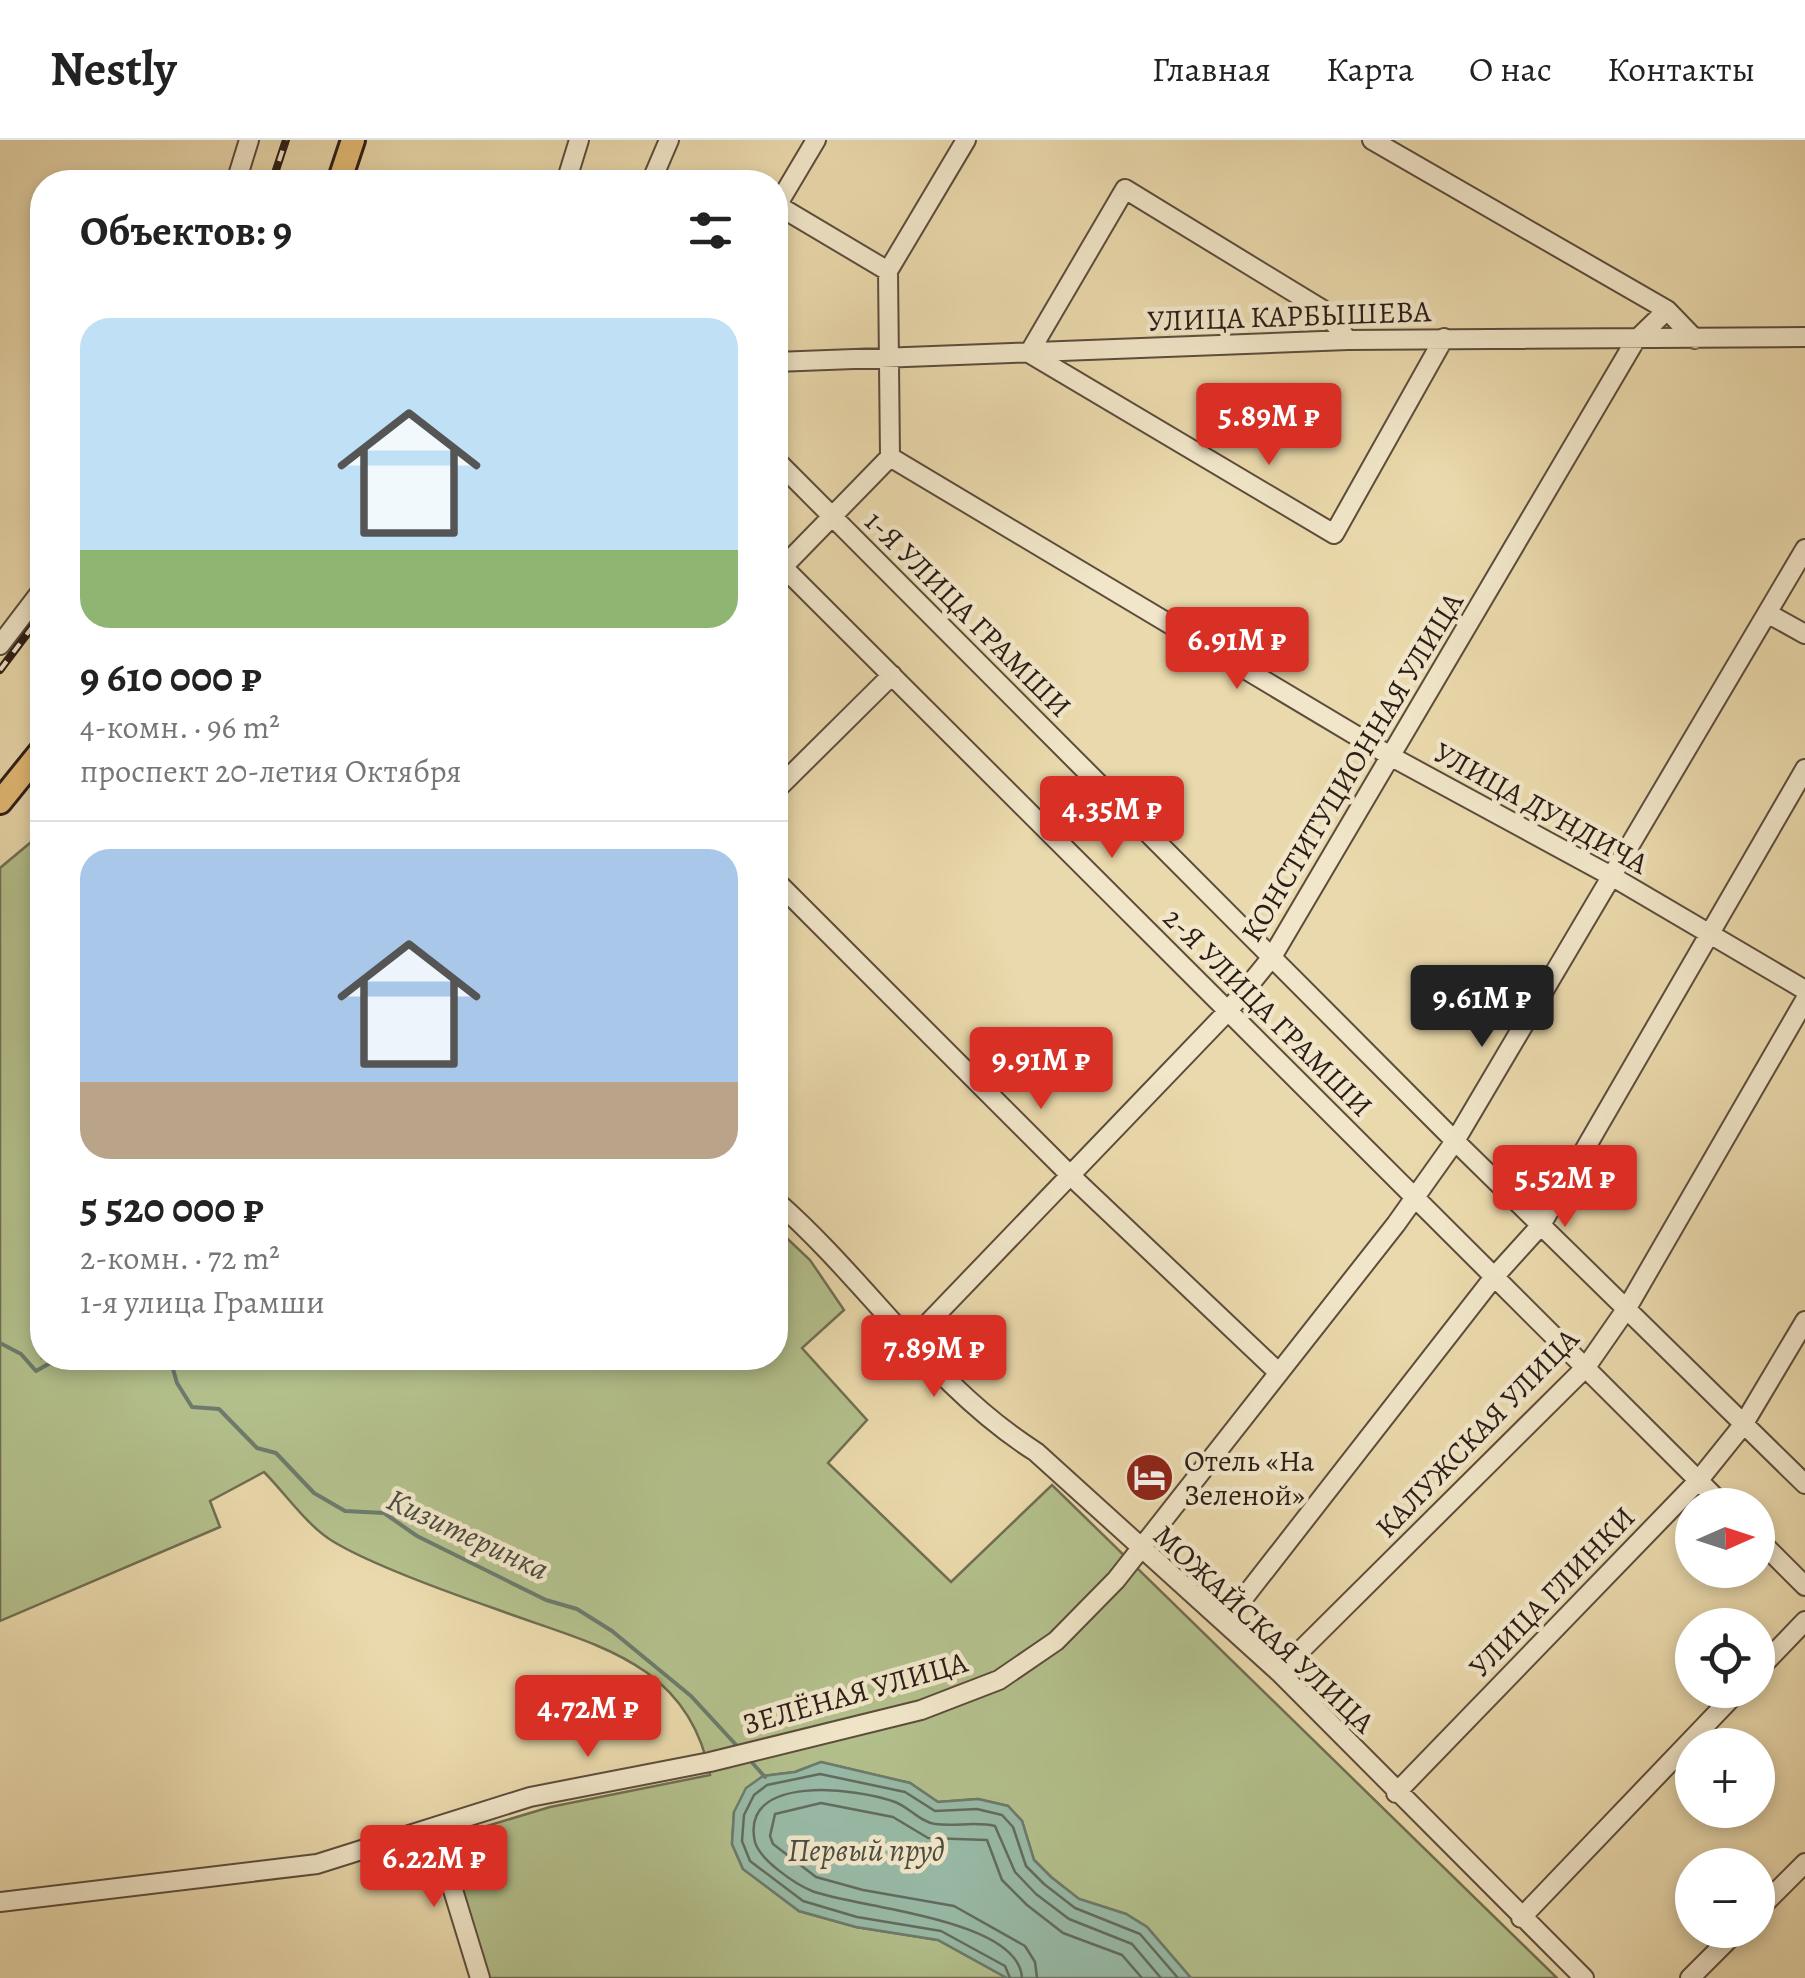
<!DOCTYPE html>
<html lang="ru">
<meta charset="utf-8">
<style>
:root{--surface:#fff;--page:#f6f6f6;--text:#222;--muted:#767676;--line:#e0e0e0;--accent:#d93025}
body{margin:0;font-family:Alegreya,serif;background:var(--page);color:var(--text);height:100vh;display:flex;flex-direction:column;font-size:38px;white-space:nowrap}
*{box-sizing:border-box;margin:0}
p{font-size:32px;color:var(--muted)}
.icon{flex:none;width:55px;height:55px;fill:none;stroke:currentColor;stroke-width:2;stroke-linecap:round;stroke-linejoin:round}
.map{position:relative;flex:1;overflow:hidden}
.sheet{position:absolute;left:30px;top:30px;width:758px;height:1200px;display:flex;flex-direction:column;background:var(--surface);border-radius:40px;box-shadow:0 5px 15px #0003}
.sheet>*{flex:none}
.needle{width:65px;rotate:87deg}
.controls{position:absolute;left:1675px;top:1348px;display:grid;gap:20px}
.controls a{display:grid;place-items:center;width:100px;height:100px;border-radius:50%;background:var(--surface);box-shadow:0 5px 15px #0003;font-size:50px}
.price{position:absolute;translate:-50% -85px;padding:0 22px;border-radius:10px;background:var(--accent);color:#fff;font-size:32px;line-height:65px;filter:drop-shadow(0 2px 5px #0008)}
.price::after{content:'';position:absolute;left:50%;top:60px;width:30px;height:22px;margin-left:-15px;background:inherit;clip-path:polygon(0 0,100% 0,50% 100%)}
.price.active{background:#222;color:#fff}
ul{padding:0;list-style:none}
li{display:grid;align-content:center;gap:20px;height:530px;padding:0 50px}
li+li{border-top:2px solid var(--line)}
li span{display:grid;place-items:center;height:310px;border-radius:30px;color:#555}
li>.icon{margin-inline-start:auto}
span .icon{width:180px;height:180px;fill:#fffc;stroke-width:1}
li b{font-size:42px}
h2{display:flex;justify-content:space-between;align-items:center;height:120px;padding:0 50px;font-size:42px}
header{display:flex;align-items:center;gap:60px;box-sizing:border-box;height:140px;padding:0 50px;background:var(--surface);border-bottom:2px solid var(--line)}
header strong{font-size:48px}
nav{display:flex;gap:55px;margin-inline-start:auto;font-size:35px}
.map>svg:first-child{display:block}
</style>
<header>
<strong>Nestly</strong>
<nav><a>Главная</a><a>Карта</a><a>О нас</a><a>Контакты</a></nav>
</header>
<div class="map">
<svg width="1805" height="1838" viewBox="0 0 1805 1838">
<rect width="100%" height="100%" fill="#ead9ac"/>
<filter id="stains"><feTurbulence type="fractalNoise" baseFrequency=".002" numOctaves="4"/><feColorMatrix values="0 0 0 0 .2 0 0 0 0 .09 0 0 0 0 .02 0 0 0 .5 -.17"/></filter>
<radialGradient id="worn" r=".72"><stop offset=".6" stop-color="#630" stop-opacity="0"/><stop offset="1" stop-color="#630" stop-opacity=".3"/></radialGradient>
<path fill="#b3c08c" stroke="#706e52" stroke-width="2.5" d="M42 693V1218H775V1087L810 1120 844 1170 802 1208 867 1280 828 1323 951 1442 1052 1345 1557 1838H1191L1147 1787 1126 1774 1079 1759 1051 1737 1034 1720 1022 1681 1008 1666 978 1659 938 1662 910 1643 821 1622 795 1632 763 1636 734 1672 732 1704 743 1729 799 1771 856 1787 938 1800 1007 1838H478L437 1701 550 1667 710 1635C688 1519 589 1504 496 1469 450 1453 374 1426 334 1402 308 1387 285 1353 264 1332L210 1361 220 1387 0 1481V728Z"/>
<path fill="#98baa7" stroke="#6d7b6d" stroke-width="2.5" d="M821 1622 910 1643 938 1662 978 1659 1008 1666 1022 1681 1034 1720 1051 1737 1079 1759 1126 1774 1147 1787 1191 1838H1007L938 1800 856 1787 799 1771 743 1729 732 1704 734 1672 746 1648 763 1636 795 1632Z"/>
<g fill="none" stroke-linecap="round" stroke-linejoin="round">
<path stroke="#626c5f" stroke-width="2.5" d="M1010 1838 1005 1826 941 1791 857 1777 803 1761 750 1721 742 1701 744 1675 754 1655 767 1645 820 1634 905 1652 935 1671 977 1669 1002 1675 1013 1687 1026 1726 1044 1744 1075 1768 1140 1794 1178 1838
M1022 1838C1019 1778 856 1768 812 1751 795 1744 760 1720 755 1702 739 1633 858 1648 895 1662 909 1667 920 1682 935 1684 956 1687 974 1681 995 1686L1015 1732 1036 1754 1069 1779 1132 1804 1161 1838
M1037 1838 1035 1822 1025 1806 954 1766 863 1750 816 1737 773 1704 770 1696 775 1674 821 1663 893 1677 928 1698 987 1700 1002 1740 1027 1765 1063 1793 1122 1815 1142 1838"/>
<path stroke="#6d7b6d" stroke-width="4" d="M0 1203 21 1214 36 1231 59 1218
M166 1218 170 1219 177 1243 192 1267 219 1269 257 1308 276 1313 314 1353 345 1371 384 1373 417 1396 546 1460 577 1469 612 1491 691 1556 738 1607
M748 1618 765 1637"/>
<defs>
<path id="minor" d="M1372 0 1667 170 1695 199
M236 42 249 0
M566 42 579 0
M651 42 669 0
M777 65 888 131
M775 69 816 0
M1348 200 1323 170 1125 49 1029 213 1334 394 1444 198
M775 222 1348 200 1805 197
M890 317 1392 617 1613 737 1805 850
M775 319 1455 1001 1805 1344
M775 419 1723 1365
M778 432 890 317 888 131 966 0
M1767 473 1805 494
M0 505 42 450
M775 651 892 535
M775 740 1071 1036 1279 1233
M775 1060C867 1140 932 1246 1036 1312L1279 1532 1584 1838
M909 1203 1228 871 1272 817 1635 201 1667 170
M1758 1399 1805 1446
M1225 1482 1494 1137 1541 1085 1805 629
M1758 1530 1805 1481
M1279 1532 1586 1227 1627 1168 1805 860
M1396 1653 1698 1341 1743 1285 1805 1181
M434 1688 480 1838
M0 1762 317 1724 530 1657 710 1622 921 1570 999 1540 1056 1501 1116 1440 1396 1084 1455 1001 1805 409
M1758 1770 1805 1723
M1521 1778 1739 1550
M1690 1838 1738 1790"/>
<path id="major" d="M339 42 353 0
M0 662 42 610"/>
</defs>
<use href="#minor" stroke="#5c4c3c" stroke-width="22"/>
<use href="#major" stroke="#2c1d17" stroke-width="28"/>
<use href="#minor" stroke="#f1e6c9" stroke-width="18"/>
<use href="#major" stroke="#e5bc76" stroke-width="22"/>
<defs>
<path id="rail" d="M272 42 286 0
M0 530 42 474"/>
</defs>
<use href="#rail" stroke="#2c1d17" stroke-width="8"/>
<use href="#rail" stroke="#f1e6c9" stroke-width="4" stroke-dasharray="11" stroke-linecap="butt"/>
</g>
<defs>
<symbol id="hotel-disc" viewBox="-11 -11 22 22"><circle r="9.5" fill="#8f2418" stroke="#f1e6c9"/><path d="M-6-4.5h1.5V1H6V5H4.5V3h-9V5H-6ZM-4 0a1.8 1.8 0 1 1 3.6 0ZM.5 0V-2.5h3Q6-2.5 6 0Z" fill="#fff"/></symbol>
</defs>
<g fill-rule="evenodd">
<use href="#hotel-disc" x="1122" y="1310" width="55" height="55"/>
</g>
<g text-anchor="middle" dominant-baseline="central" stroke-width="9" stroke-linejoin="round" paint-order="stroke">
<g font-size="30" fill="#2c1d17" stroke="#f1e6c9">
<text transform="translate(1289 176) rotate(-2)">УЛИЦА КАРБЫШЕВА</text>
<text transform="translate(968 474) rotate(45)">1-Я УЛИЦА ГРАМШИ</text>
<text transform="translate(1352 627) rotate(-59)">КОНСТИТУЦИОННАЯ УЛИЦА</text>
<text transform="translate(1541 668) rotate(29)">УЛИЦА ДУНДИЧА</text>
<text transform="translate(1268 872) rotate(45)">2-Я УЛИЦА ГРАМШИ</text>
<text transform="translate(1477 1293) rotate(-46)">КАЛУЖСКАЯ УЛИЦА</text>
<text transform="translate(1552 1452) rotate(-46)">УЛИЦА ГЛИНКИ</text>
<text transform="translate(1264 1489) rotate(43)">МОЖАЙСКАЯ УЛИЦА</text>
<text transform="translate(855 1553) rotate(-16)">ЗЕЛЁНАЯ УЛИЦА</text>
</g>
<g font-size="30" fill="#2c1d17" stroke="#f1e6c9" text-anchor="start">
<text x="1184" y="1321">Отель «На<tspan x="1184" dy="34">Зеленой»</tspan></text>
</g>
<g font-size="32" font-style="italic" fill="#4c4c42" stroke="#f1e6c9">
<text transform="translate(468 1394) rotate(25)">Кизитеринка</text>
<text x="866" y="1710">Первый пруд</text>
</g>
</g>
<rect width="100%" height="100%" filter="url(#stains)"/>
<rect width="100%" height="100%" fill="url(#worn)"/>
</svg>
<div class="controls">
<a><svg class="needle" viewBox="-14 -14 28 28"><path d="M0-13l5 13h-10z" fill="#e53935"/><path d="M0 13l5-13h-10z" fill="#767676"/></svg></a>
<a><svg class="icon" aria-label="locate" viewBox="0 0 24 24"><circle cx="12" cy="12" r="6"/><path d="M12 2v4M12 18v4M2 12h4M18 12h4"/></svg></a>
<a>+</a>
<a>−</a>
</div>
<b class="price" style="left:1269px;top:328px">5.89M ₽</b>
<b class="price" style="left:1237px;top:552px">6.91M ₽</b>
<b class="price" style="left:1112px;top:721px">4.35M ₽</b>
<b class="price active" style="left:1482px;top:910px">9.61M ₽</b>
<b class="price" style="left:1041px;top:972px">9.91M ₽</b>
<b class="price" style="left:1565px;top:1090px">5.52M ₽</b>
<b class="price" style="left:934px;top:1260px">7.89M ₽</b>
<b class="price" style="left:588px;top:1620px">4.72M ₽</b>
<b class="price" style="left:434px;top:1770px">6.22M ₽</b>
<section class="sheet">
<h2>Объектов: 9<svg class="icon" aria-label="filters" viewBox="0 0 24 24"><path d="M4 7h16M4 17h16"/><circle cx="9" cy="7" r="2"/><circle cx="15" cy="17" r="2"/></svg></h2>
<ul>
<li><span style="background:linear-gradient(#bfe0f5 75%,#8fb573 0)"><svg class="icon" aria-label="home" viewBox="0 0 24 24"><path d="M3 11l9-7 9 7M6 9v11h12V9"/></svg></span><div><b>9 610 000 ₽</b><p>4-комн. · 96 m²</p><p>проспект 20-летия Октября</p></div></li>
<li><span style="background:linear-gradient(#a9c7e8 75%,#b9a48a 0)"><svg class="icon" aria-label="home" viewBox="0 0 24 24"><path d="M3 11l9-7 9 7M6 9v11h12V9"/></svg></span><div><b>5 520 000 ₽</b><p>2-комн. · 72 m²</p><p>1-я улица Грамши</p></div></li>
</ul>
</section>
</div>
